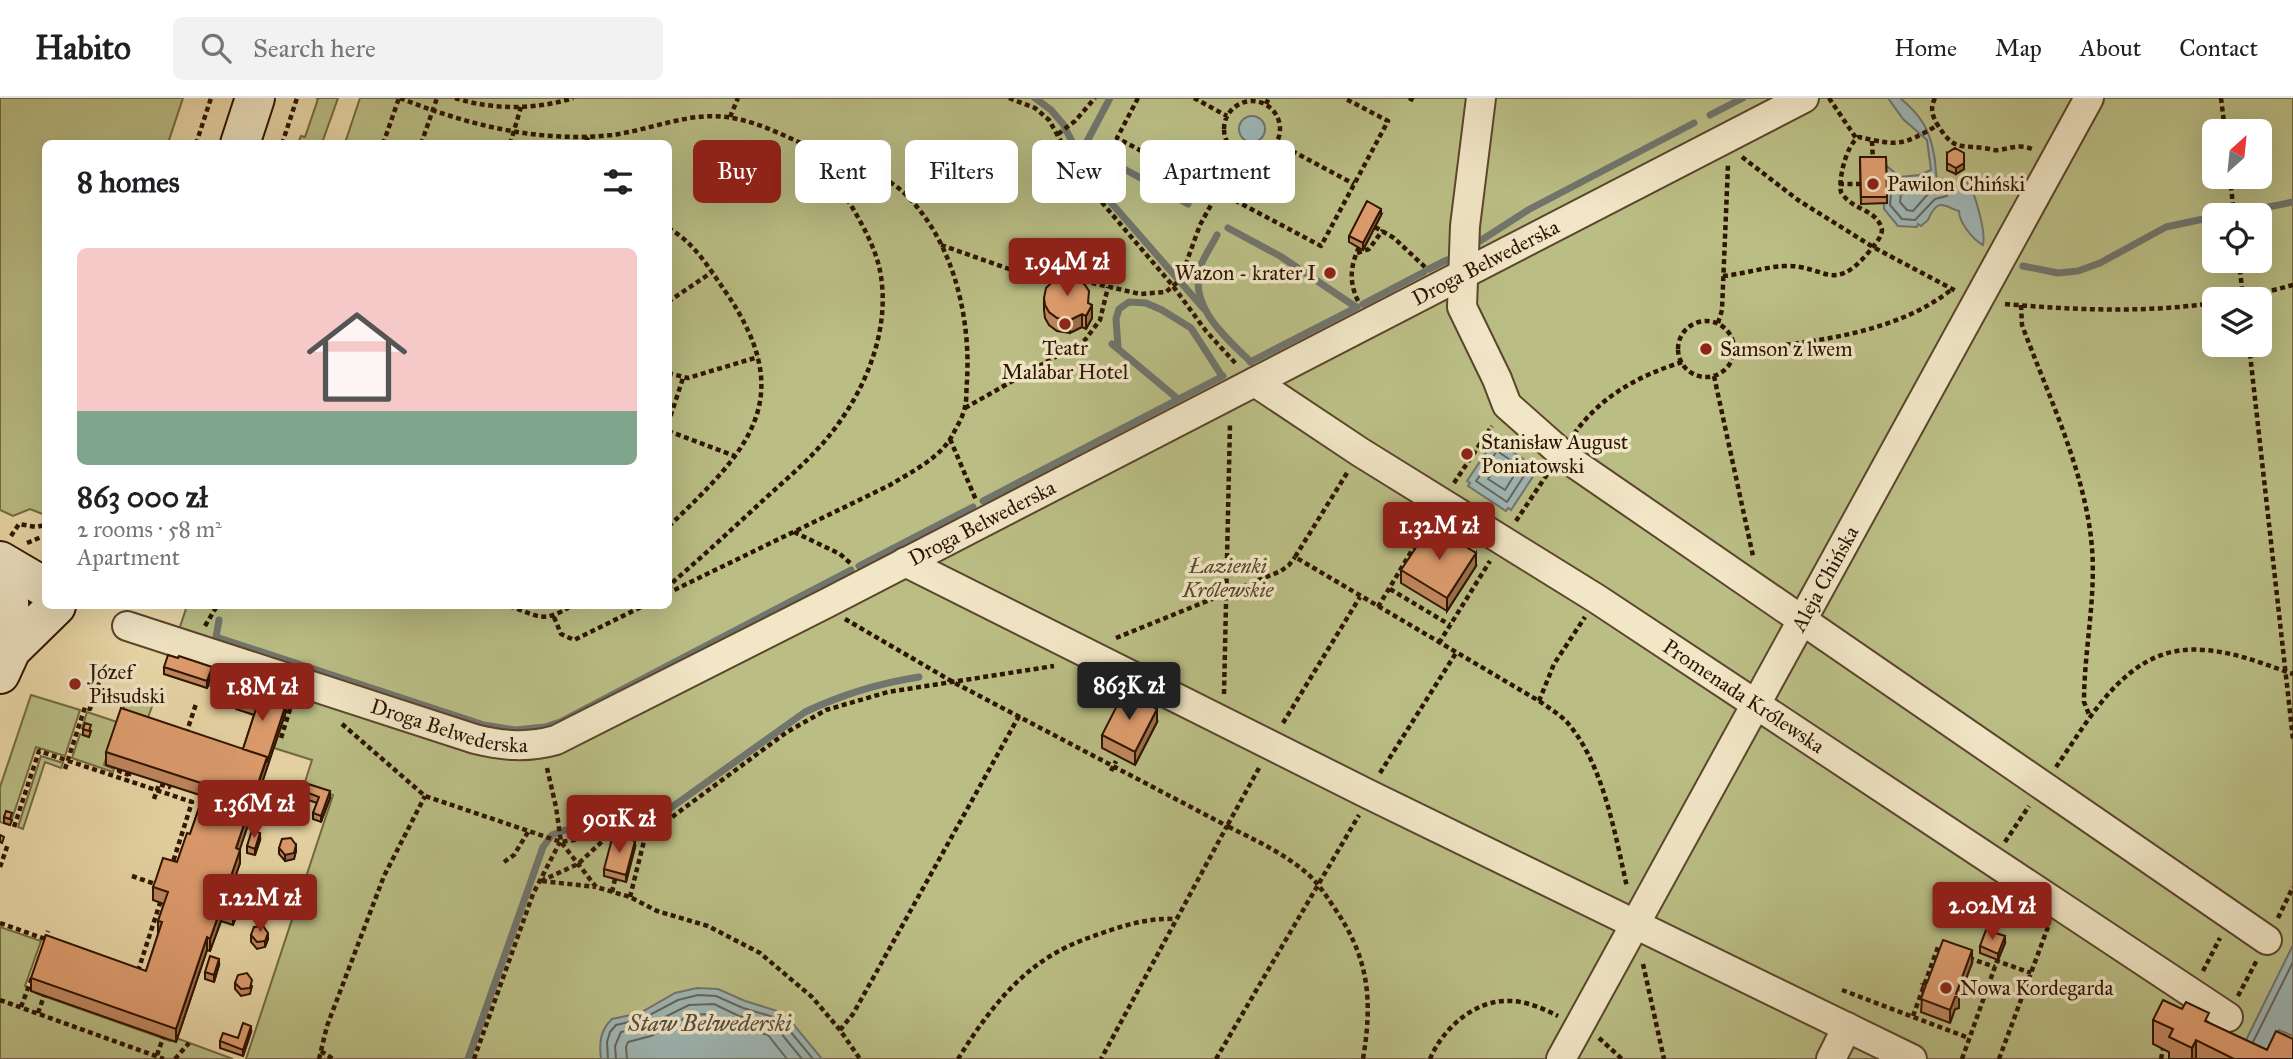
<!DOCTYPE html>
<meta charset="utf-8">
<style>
:root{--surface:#fff;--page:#f2f2f2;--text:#202124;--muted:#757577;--line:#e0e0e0;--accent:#8f2418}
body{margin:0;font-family:"IM FELL Great Primer",serif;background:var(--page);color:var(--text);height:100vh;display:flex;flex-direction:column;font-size:26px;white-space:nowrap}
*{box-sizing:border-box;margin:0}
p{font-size:23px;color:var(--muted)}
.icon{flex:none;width:38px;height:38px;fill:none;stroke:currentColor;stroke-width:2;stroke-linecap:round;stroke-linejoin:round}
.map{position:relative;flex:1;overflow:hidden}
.panel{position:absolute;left:42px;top:42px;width:630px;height:469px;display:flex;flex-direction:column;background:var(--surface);border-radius:10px;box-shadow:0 7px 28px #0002}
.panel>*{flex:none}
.top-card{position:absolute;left:693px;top:42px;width:665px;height:63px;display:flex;gap:14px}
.needle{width:46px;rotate:27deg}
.controls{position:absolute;left:2202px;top:21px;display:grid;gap:14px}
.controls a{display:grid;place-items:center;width:70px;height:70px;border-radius:10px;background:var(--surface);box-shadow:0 7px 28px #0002;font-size:35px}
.price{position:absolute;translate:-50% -60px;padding:0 16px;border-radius:7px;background:var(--accent);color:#fff;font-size:23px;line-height:46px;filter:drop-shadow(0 2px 4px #0008)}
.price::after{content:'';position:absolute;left:50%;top:42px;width:21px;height:16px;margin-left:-10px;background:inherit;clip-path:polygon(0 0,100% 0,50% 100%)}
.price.on{background:#222;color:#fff}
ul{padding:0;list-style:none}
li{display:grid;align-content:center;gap:14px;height:371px;padding:0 35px}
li+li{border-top:2px solid var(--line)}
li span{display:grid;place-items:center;height:217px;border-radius:10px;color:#555}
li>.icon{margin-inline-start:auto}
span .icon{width:126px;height:126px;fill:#fffc;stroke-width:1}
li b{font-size:30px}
h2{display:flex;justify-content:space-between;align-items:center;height:84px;padding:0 35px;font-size:30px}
.tag{padding:0 24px;border-radius:10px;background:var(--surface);box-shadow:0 7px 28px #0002;font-size:24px;line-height:63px}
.tag.on{background:var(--accent);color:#fff}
header{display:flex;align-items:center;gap:42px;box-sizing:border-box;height:98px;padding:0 35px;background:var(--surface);border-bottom:2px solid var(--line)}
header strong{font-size:33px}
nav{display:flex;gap:38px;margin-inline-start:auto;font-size:24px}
.search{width:490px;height:63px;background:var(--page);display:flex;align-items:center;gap:18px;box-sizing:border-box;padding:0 24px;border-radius:10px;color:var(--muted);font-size:26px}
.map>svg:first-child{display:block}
</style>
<header>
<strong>Habito</strong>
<div class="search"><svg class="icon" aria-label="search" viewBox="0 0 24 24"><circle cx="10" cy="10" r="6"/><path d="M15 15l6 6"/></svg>Search here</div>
<nav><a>Home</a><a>Map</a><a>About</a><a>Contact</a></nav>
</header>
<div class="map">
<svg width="2293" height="961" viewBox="0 0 2293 961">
<rect width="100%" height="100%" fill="#ead8a8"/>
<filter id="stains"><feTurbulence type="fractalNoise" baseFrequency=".00286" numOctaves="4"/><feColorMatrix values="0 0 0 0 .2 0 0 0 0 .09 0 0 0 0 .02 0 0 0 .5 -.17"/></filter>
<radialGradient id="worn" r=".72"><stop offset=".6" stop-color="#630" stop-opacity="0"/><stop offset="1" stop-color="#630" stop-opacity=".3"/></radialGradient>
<path fill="#babe85" stroke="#746943" stroke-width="2" fill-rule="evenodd" d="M0 0H183L168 45 46 46 45 417 30 411 13 418 0 412Z
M316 0H338L322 45H298L301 38 305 39 318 1Z
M360 0H2293V961H246L333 697 304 687 312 662 274 650 286 613 208 587 207 590 164 576 187 508H668V46L345 45ZM2214 33H2259V79H2214ZM2214 117H2259V163H2214ZM2214 201H2259V247H2214Z
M127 596 156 597 144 631 121 622Z
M31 597 80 612 65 658 36 649 10 727 0 724V689Z
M87 614 117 624 104 667 114 671 113 674 72 660 80 636 89 639 91 633 82 630Z
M41 658 63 665 61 670 45 664 23 731 18 729Z
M0 829 41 843 25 888 38 896 170 943 179 941 233 961H0Z"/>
<path fill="#9eb6b5" stroke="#71756d" stroke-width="2" d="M1888 0H1900C1922 18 1930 33 1934 57 1936 65 1935 73 1937 80L1942 81V83L1948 85 1951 88H1961V85L1965 83C1974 87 1986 134 1983 147 1972 141 1959 124 1959 113 1945 109 1938 98 1928 122L1921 128 1918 126 1917 129 1898 128 1884 111 1883 65 1900 79 1919 77 1931 72 1927 42 1903 21Z
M1239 31a13 13 0 1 1 26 0a13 13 0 1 1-26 0Z
M1493 344 1496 346 1497 344 1536 369 1534 372 1536 374 1511 412 1508 410 1506 413 1468 388 1470 385 1467 383Z
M2293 847V938L2279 932 2265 961H2231L2246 942Z
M697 890 718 891 745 903 784 915 822 961H601C599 946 600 932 612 921L640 915 675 895Z"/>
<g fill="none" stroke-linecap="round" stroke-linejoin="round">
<path stroke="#66655b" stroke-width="2" d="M1928 81 1946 93 1947 98 1935 101 1915 122 1902 121 1890 107 1892 85 1906 86Z
M1924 92 1928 96 1913 113 1907 112 1900 104 1901 96Z
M1497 353 1527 373 1507 404 1476 383Z
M1500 365 1515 376 1505 392 1488 381Z
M2253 944 2293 864
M608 961 607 944 610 934 616 927 642 921 678 902 698 897 716 898 743 910 780 921 813 961
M616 961 615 948 621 934 645 929 689 907 714 906 739 918 775 928 802 961
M627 961 626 949 628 944 651 938 691 917 709 916 737 928 768 937 787 961"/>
<path stroke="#71756d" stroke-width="7" d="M1035 0 1051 12 1063 26 1093 84 1204 211
M1110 0 1084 49 1188 106
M1710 17 1743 0
M2259 111 2293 104
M1228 130 1280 158 1356 209
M1217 137C1212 147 1205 157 1201 167 1187 207 1225 239 1251 264
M1480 143 1528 112 1694 25
M2023 168 2058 175 2078 173 2100 165 2166 129 2208 120
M1429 171 1447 162
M1363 206 1424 174
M1112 246 1178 301
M1118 249 1116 221 1119 211 1129 204 1146 205 1162 212 1191 230 1222 278
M1250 264 1357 209
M983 403 1223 278
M859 468 973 409
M219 522 216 539 484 627 515 632 545 629 560 624 851 472
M468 961 543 749 552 737 565 732 586 735 644 729 805 614C841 597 880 585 919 579"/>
<defs>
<g id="street">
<path d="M1481 0 1465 128 1462 209 1497 281 1507 307 1568 361 2267 842"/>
<path id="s1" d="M1255 284 1360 354 1597 501 2228 919"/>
<path d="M905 464 1368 696 1912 961"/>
<path id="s2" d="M127 528 475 641C503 648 528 650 556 642L827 505 1804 0"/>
<path id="s3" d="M1561 961 2089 0"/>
<path d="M1831 961 1847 929"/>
</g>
<path id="secondary" d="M240 46 255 0
M0 463 46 490
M0 478 9 504 11 552
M0 576 11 552 56 508"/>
</defs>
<use href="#street" stroke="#5c452b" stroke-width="32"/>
<use href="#secondary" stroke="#2d1401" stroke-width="42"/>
<path stroke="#2d1401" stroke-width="4.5" stroke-dasharray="5 3.5" stroke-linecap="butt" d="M400 0C467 27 540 45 612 37 651 32 693 12 732 20 763 25 792 42 821 54 847 65 880 74 902 93 952 139 971 217 967 283 966 291 967 301 965 309 963 319 956 330 952 338 939 361 911 374 890 387L668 495
M455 0C492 12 536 12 573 0
M1009 0 1035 10 1049 22 1082 81 1173 188 1206 233 1237 267
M1138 0 1117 40 1321 148 1388 23 1344 0
M1194 0 1227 18
M1409 0 1415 3
M1829 0 1856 40
M1935 0C1930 10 1932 17 1937 26 1953 51 1956 47 1983 50 1988 50 1993 53 1999 52 2012 50 2019 46 2032 51
M2221 0 2225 33
M1224 31a28 28 0 1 1 56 0a28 28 0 1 1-56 0Z
M1266 6 1269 0
M730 19 738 0
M1058 36 1075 23 1095 0
M585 39 592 46
M1872 43 1873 63
M1277 45 1354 86
M196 46 211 0
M282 46 297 0
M383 46 399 0
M421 46 437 0
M510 46 521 9
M1742 59 1798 102 1873 149 1956 193
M2230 79 2234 117
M1839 86H1864
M1375 129 1394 140 1426 170
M668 130C694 144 709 170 725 193 799 300 750 351 668 429
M941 147 1009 171 1063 179
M1357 155 1369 151 1383 132
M2239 163 2243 200
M1723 178C1743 176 1765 169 1784 168 1824 166 1832 197 1868 155 1874 147 1881 141 1882 132 1877 110 1852 113 1841 94 1838 81 1847 45 1859 39 1899 48 1902 48 1938 27
M1075 181 1140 196 1166 194 1180 182 1200 127 1239 56
M2239 201 2293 187
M1358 203C1349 184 1350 169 1359 149
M668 204 712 174
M2005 206C2076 212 2143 215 2214 205
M2021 207 2022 227C2048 297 2086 375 2092 450 2096 502 2084 553 2084 604L2090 619
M1678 251a28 28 0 1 1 56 0a28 28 0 1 1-56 0Z
M1718 225 1722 212 1728 67
M2249 247 2293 641
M1735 253C1807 244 1892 238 1951 192
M668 275 688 280 758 259
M1714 278 1753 458
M965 310 1085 242 1100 222 1108 189
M668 326 683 280
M668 333 735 358
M1574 336C1601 298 1638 278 1682 264
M950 341 976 402
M1347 375 1295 459 1539 603C1548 609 1557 615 1565 622 1603 663 1615 736 1627 789
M1454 385 1492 328
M1516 423 1548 375
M794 434 840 456 850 465
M11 438 19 426 36 429 46 427
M27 445 46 437
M1390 491 1450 527
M668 492 674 483C703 458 730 433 757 408 774 392 792 377 808 361 857 313 895 238 879 168 870 134 848 104 831 73L829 65 831 59
M509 508C540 518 542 526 571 508
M1378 509 1429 424
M554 519 561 536 574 542 643 508
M845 521 953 584 1227 728 1101 961
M205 528 217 508
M1116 540 1281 473 1289 467 1295 459
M1439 545 1490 463
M1224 596 1230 325
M1539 603 1554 566 1585 519
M1283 625 1360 499
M342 626 425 698 561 744 606 737
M186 636 196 606
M281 640 291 608
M2056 669C2093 616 2129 545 2204 552 2235 554 2264 566 2293 576
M547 670 556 709 561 744 596 789 630 799 657 813 708 828 760 855 812 899 840 932 860 961
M1259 670 1227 728C1255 742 1286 756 1310 778 1319 787 1326 797 1333 808 1369 859 1373 901 1363 961
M65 671 85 609 90 611 105 565
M119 671V673L129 677 127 683
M1111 673 1116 663
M1380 675 1456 555
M264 685 271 689 272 695
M154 701 159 686 169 689 170 687
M14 729 39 653 192 704 172 767
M2005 744 2029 708
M504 764 514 757 528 734
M0 769 8 746
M132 778 158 787
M541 783 578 766 609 737 645 739 787 634 826 612 888 594 1054 568
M542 783 596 789
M612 794 615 781
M630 799 645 739
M232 811 245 815
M2278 820 2293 789
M0 825 48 842
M45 842 48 833
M1969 860 1995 869
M1643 866 1664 961
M138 873 161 802
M2203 873 2220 840
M1842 892 1969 940
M2238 898 2257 862
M0 902 164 961
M21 909 33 877
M38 915 44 898
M1913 918 1938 849 1944 852
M840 932 853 916 1019 618
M1599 940 1622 961
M321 953 333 961
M157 957 163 940
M175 961 189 945
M319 961 327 928 384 778 425 698
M474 961 533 796 560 744
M958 961C984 919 1016 875 1061 852 1077 843 1094 838 1111 832 1132 825 1152 820 1175 821
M1216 961 1359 717
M1430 961C1442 932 1472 904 1505 903 1524 902 1542 910 1558 918
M1962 961 1997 863 2031 875
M1999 961 2048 829
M2161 961 2163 951"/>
<use href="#street" stroke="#f1e6c6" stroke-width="28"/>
<use href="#secondary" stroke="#f1e6c6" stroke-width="38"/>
</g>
<path fill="#c18860" stroke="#2d1401" stroke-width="2" d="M1947 55 1964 71 1956 76 1947 72Z
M1860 59H1886L1887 105 1861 106Z
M1381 117 1363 152 1349 144V138Z
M1044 200 1088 205 1092 220 1086 231 1082 229 1070 235 1057 233 1049 227 1045 220 1044 212Z
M1476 468 1447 513 1401 485V472Z
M178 560 212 575 207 590 164 576V569Z
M240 585 266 586 262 599 240 592Z
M236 604 286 613 239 752 240 765 234 782 243 798 233 827 221 823 210 853 207 852 176 944 31 893V880L146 873 158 836V823L164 806 153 802V789L177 764 190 736 203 698 106 667V654L243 651 254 617 236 611Z
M1157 624 1135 667 1102 650V637Z
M83 631 91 633 89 639 83 637Z
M303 693 330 700 321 724 313 721V715L317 705 303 700Z
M4 719 12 722 10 727 4 725Z
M260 742 255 757 247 755V748Z
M635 749 626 784 604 778V771Z
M279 750 296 753 294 761 285 763 279 756Z
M265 797 282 800 280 808 271 810 265 803Z
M251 837 268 841 265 849 257 851 251 844Z
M2005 845 1998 862 1980 855V848Z
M1972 865 1959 899V910L1955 911 1950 925 1921 914 1923 886Z
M219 867 214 884 205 881V874Z
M235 885 252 888 250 896 241 898 235 891Z
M2153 922 2209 925 2267 952 2293 961H2169V954L2153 946Z
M251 934 243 958 220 950V943L238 940Z"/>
<path fill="#9d6f4e" stroke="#2d1401" stroke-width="2" d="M1964 65V71L1956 76V70Z
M1381 111V117L1363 152V145Z
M1092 207V220L1086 231V218Z
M1082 216V229L1070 235V222Z
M1476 455V468L1447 513V500Z
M212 569V575L207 590V583Z
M266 579V586L262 599V592Z
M286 606V613L236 763V750Z
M1157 611V624L1135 667V654Z
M330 693V700L321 724V718Z
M260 735V742L255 757V751Z
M635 743V749L626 784V777Z
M296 747V753L294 761 285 763V757Z
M240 752V765L230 794V781Z
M243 785V798L233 827V815Z
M221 810V823L210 853V841Z
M268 835V841L265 849V843Z
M2005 838V845L1998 862V856Z
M207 839V852L176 944V931Z
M1972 852V865L1959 899V910L1955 911 1950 925V912Z
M219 861V867L214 884V877Z
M251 928V934L243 958V952Z
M2196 942V961H2192V950Z"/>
<path fill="#e09e70" stroke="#2d1401" stroke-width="2" d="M1955 50 1964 55V65L1956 70 1947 65V55Z
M1860 59H1886L1887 99H1861Z
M1367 103 1381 111 1363 145 1349 138Z
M1072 177 1085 187 1089 193 1088 205 1092 207 1086 218 1082 216 1070 222 1057 220 1049 214 1045 207 1044 200 1046 190 1057 179Z
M1431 427 1476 455 1447 500 1401 472Z
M168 557 178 560 179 558 212 569 207 583 164 569Z
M244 572 266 579 262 592 240 585Z
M239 594 286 606 267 664V659L243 651 256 611 236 604Z
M1124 594 1157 611 1135 654 1102 637Z
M121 610 267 659 236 750 240 752 230 781 243 785 242 790 233 815 221 810 210 841 207 839 176 931 31 880 46 837 146 873 162 824 158 823 168 794 153 789 156 781 163 760 177 764 187 735 190 736 207 687 106 654Z
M85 625 91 627 89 633 83 631Z
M305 685 330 693 321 718 313 715 319 699 303 693Z
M6 713 12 715 10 721 4 719Z
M252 732 260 735 255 751 247 748Z
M0 737 4 739 2 745 0 744Z
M613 737 635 743 626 777 604 771Z
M291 740 296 747 294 755 285 757 279 750 282 741Z
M277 787 282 794 280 802 271 804 265 797 268 789Z
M263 828 268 835 265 843 257 844 251 837 254 829Z
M1986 832 2005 838 1998 856 1980 848Z
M1943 842 1972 852 1956 896 1959 897 1955 899 1950 912 1921 901 1926 887 1923 886 1927 885Z
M210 858 219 861 214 877 205 874Z
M247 875 252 882 250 890 241 891 235 885 238 877Z
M2163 902 2182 911 2186 904 2209 915 2205 923 2267 952 2276 933 2293 941V961H2234L2196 942 2192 950 2169 939 2173 931 2153 922Z
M243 925 251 928 243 952 220 943 223 935 238 940Z"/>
<g fill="#8f2418" stroke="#f1e6c6" stroke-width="2.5">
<circle cx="1873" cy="86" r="7"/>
<circle cx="1330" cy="175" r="7"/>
<circle cx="1065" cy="226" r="7"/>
<circle cx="1706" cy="251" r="7"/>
<circle cx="1467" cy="356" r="7"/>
<circle cx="75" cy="586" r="7"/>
<circle cx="1946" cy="890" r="7"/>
</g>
<g text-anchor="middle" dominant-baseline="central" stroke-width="7" stroke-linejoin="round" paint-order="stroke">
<g font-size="21" fill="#2d1401" stroke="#f1e6c6" text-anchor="start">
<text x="1887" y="86">Pawilon Chiński</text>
<text x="1316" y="175" text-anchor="end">Wazon - krater I</text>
<text x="1065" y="250" text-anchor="middle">Teatr<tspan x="1065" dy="24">Malabar Hotel</tspan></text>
<text x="1720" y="251">Samson z lwem</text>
<text x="1481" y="344">Stanisław August<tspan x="1481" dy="24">Poniatowski</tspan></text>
<text x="89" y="574">Józef<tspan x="89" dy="24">Piłsudski</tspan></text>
<text x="1960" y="890">Nowa Kordegarda</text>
</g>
<g font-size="21" fill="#2d1401" stroke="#f1e6c6">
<text stroke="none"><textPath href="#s2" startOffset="1493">Droga Belwederska</textPath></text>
<text stroke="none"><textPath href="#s2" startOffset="926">Droga Belwederska</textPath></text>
<text stroke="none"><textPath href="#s3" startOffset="548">Aleja Chińska</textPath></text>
<text stroke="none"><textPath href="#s1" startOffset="581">Promenada Królewska</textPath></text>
<text stroke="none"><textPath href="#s2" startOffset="338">Droga Belwederska</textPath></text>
</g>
<g font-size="21" font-style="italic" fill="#574729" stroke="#f1e6c6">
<text x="1228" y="468">Łazienki<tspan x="1228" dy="24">Królewskie</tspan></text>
</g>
<g font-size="23" font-style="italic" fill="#554d40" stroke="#f1e6c6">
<text x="710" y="925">Staw Belwederski</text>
</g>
</g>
<rect width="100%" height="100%" filter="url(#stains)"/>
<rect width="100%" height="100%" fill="url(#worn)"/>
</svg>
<div class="controls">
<a><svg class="needle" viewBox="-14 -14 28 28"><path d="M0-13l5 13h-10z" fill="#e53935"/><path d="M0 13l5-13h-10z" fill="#757577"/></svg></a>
<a><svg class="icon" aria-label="locate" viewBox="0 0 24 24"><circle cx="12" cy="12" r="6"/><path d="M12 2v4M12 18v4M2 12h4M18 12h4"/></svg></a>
<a><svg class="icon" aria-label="layers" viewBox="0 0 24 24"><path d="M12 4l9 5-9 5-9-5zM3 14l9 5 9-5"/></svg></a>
</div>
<b class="price" style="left:1067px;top:200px">1.94M zł</b>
<b class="price" style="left:1439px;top:464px">1.32M zł</b>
<b class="price on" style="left:1129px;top:624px">863K zł</b>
<b class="price" style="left:262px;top:625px">1.8M zł</b>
<b class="price" style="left:254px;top:742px">1.36M zł</b>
<b class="price" style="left:619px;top:757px">901K zł</b>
<b class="price" style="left:260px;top:836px">1.22M zł</b>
<b class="price" style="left:1992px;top:844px">2.02M zł</b>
<div class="top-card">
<a class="tag on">Buy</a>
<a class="tag">Rent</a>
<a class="tag">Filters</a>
<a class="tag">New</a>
<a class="tag">Apartment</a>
</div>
<section class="panel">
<h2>8 homes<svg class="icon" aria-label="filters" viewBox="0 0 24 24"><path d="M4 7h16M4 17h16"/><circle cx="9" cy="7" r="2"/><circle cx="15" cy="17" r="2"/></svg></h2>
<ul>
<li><span style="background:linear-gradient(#f6c9c9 75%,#7fa58c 0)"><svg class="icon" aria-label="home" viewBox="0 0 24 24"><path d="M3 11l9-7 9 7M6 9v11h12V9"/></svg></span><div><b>863 000 zł</b><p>2 rooms · 58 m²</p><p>Apartment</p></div></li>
</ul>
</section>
</div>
